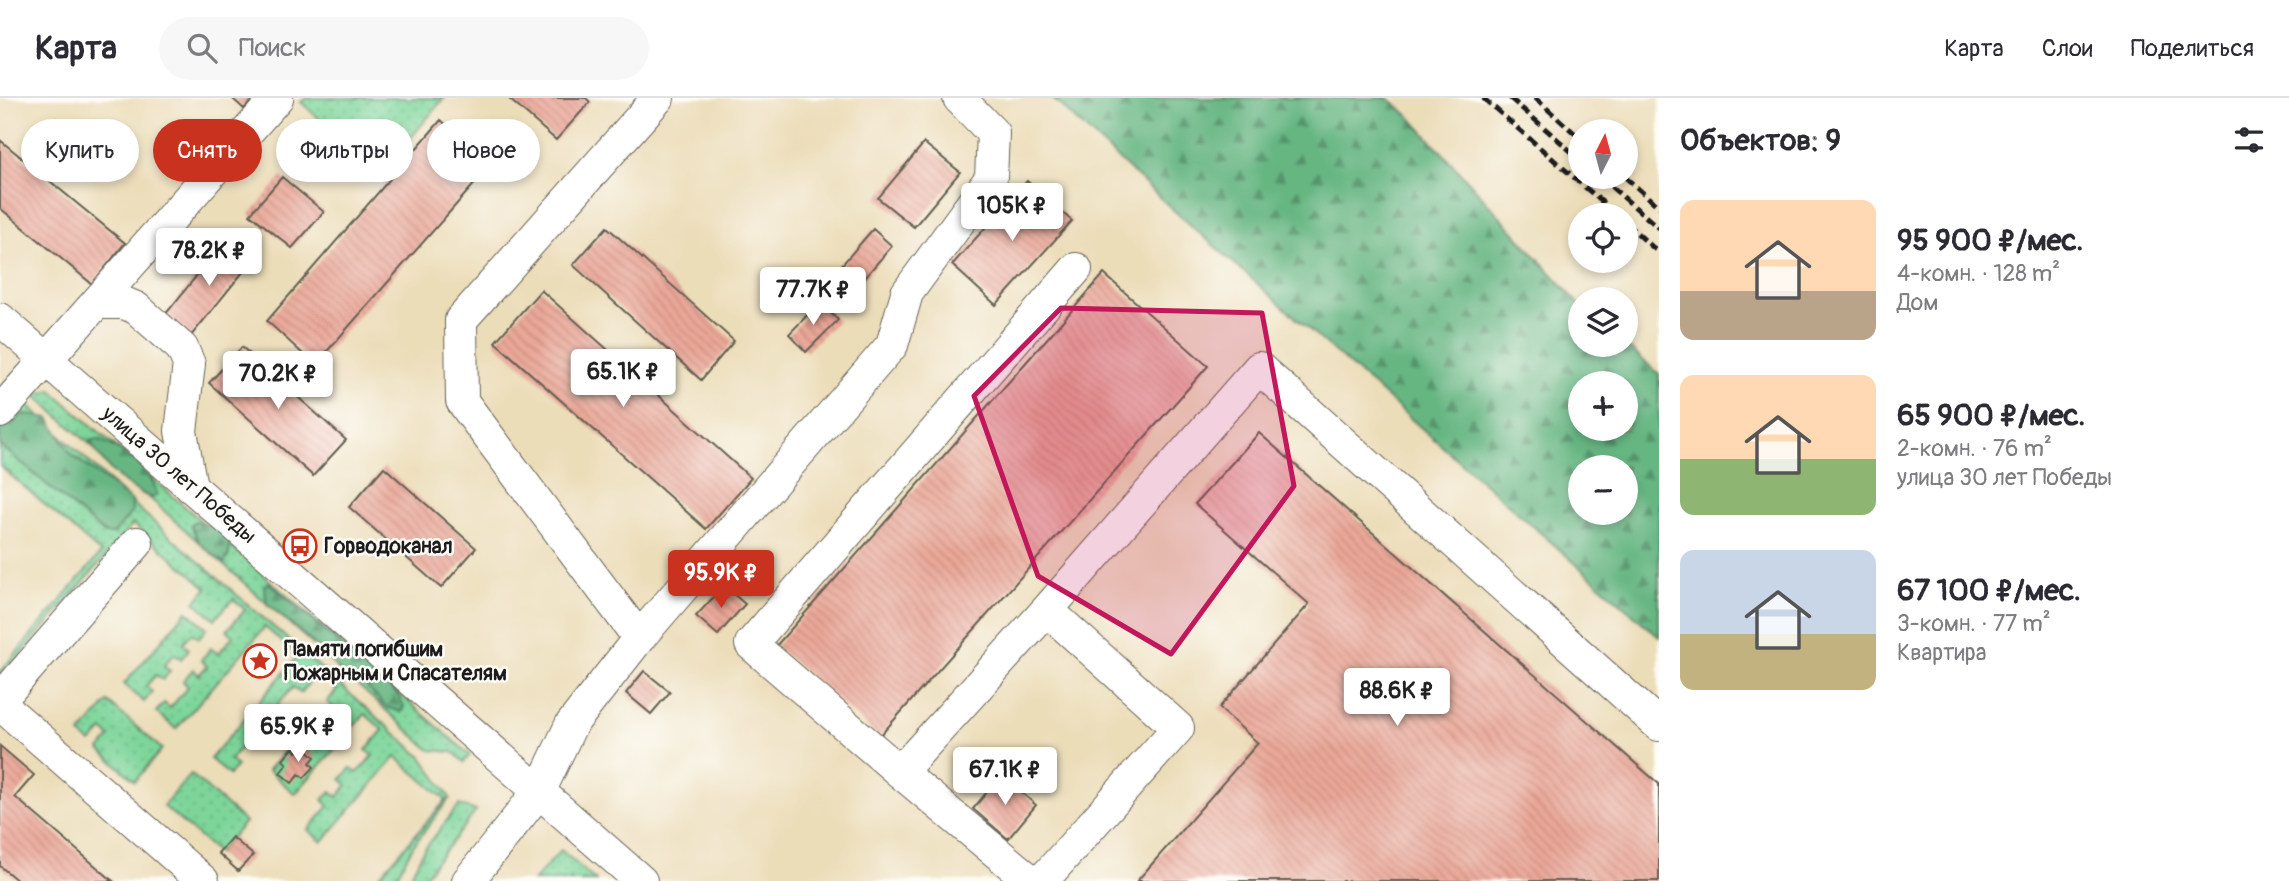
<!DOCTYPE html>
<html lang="ru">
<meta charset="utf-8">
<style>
:root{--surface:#fff;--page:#f7f7f7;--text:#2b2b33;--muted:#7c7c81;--line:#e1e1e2;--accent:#c8321e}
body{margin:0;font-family:Pangolin,sans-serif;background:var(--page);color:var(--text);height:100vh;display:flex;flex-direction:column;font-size:26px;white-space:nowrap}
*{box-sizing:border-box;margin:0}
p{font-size:23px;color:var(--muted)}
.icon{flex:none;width:38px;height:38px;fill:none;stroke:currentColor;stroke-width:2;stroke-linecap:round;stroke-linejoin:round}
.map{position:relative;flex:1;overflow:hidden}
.sheet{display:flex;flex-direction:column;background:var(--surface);width:630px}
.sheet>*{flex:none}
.guide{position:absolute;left:21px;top:21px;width:665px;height:63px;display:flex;gap:14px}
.needle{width:46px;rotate:6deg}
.tools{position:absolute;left:1568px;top:21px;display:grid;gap:14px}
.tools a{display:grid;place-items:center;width:70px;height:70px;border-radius:50%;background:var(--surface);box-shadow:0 4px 10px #0003;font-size:35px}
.price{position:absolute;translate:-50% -60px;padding:0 16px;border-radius:7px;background:#fff;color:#222;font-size:23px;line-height:46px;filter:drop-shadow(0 2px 4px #0008)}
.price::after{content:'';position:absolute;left:50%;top:42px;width:21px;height:16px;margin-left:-10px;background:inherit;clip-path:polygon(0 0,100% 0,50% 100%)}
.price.selected{background:var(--accent);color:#fff}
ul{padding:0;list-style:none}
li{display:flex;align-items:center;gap:21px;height:175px;padding:0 21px}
li span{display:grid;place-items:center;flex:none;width:196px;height:140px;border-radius:14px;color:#555}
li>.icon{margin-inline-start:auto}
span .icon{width:84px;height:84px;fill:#fffc;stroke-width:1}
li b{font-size:30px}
h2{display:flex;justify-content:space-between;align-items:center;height:84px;padding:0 21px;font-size:30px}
.pill{padding:0 24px;border-radius:32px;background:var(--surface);box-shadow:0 4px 10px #0003;font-size:24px;line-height:63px}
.pill.selected{background:var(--accent);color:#fff}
header{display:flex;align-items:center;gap:42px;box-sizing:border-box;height:98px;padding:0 35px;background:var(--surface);border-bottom:2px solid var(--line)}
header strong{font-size:33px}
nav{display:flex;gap:38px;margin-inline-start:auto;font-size:24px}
.search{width:490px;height:63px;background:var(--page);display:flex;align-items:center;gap:18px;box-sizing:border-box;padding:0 24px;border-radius:38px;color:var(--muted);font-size:26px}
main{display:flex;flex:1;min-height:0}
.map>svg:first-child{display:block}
</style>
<header>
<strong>Карта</strong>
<div class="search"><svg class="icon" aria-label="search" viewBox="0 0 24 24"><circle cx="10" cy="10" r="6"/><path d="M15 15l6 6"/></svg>Поиск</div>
<nav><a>Карта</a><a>Слои</a><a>Поделиться</a></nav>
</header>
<main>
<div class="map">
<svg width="1659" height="783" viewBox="0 0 1659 783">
<defs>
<pattern id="green-dots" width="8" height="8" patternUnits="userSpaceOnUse" patternTransform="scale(1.75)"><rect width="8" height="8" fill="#7dd59a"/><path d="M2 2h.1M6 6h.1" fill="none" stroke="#6bb684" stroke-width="1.8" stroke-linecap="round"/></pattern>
<pattern id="forest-firs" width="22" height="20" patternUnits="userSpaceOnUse" patternTransform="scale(1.75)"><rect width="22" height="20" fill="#66b682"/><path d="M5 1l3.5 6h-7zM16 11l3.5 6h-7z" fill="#53936a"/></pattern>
<pattern id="building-back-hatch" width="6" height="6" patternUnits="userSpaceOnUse" patternTransform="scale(1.75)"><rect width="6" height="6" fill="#eaa798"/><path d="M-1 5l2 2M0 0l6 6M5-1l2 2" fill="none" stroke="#c88f82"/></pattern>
</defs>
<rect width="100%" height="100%" fill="#fdfcf7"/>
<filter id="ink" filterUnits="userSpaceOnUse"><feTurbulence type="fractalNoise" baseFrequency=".0143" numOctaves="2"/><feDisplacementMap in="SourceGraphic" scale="14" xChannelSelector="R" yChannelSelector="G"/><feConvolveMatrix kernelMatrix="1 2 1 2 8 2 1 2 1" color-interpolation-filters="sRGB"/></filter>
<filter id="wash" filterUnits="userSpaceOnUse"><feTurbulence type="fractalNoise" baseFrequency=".00686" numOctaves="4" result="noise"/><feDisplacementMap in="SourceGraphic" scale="28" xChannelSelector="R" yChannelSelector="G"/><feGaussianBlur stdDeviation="1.57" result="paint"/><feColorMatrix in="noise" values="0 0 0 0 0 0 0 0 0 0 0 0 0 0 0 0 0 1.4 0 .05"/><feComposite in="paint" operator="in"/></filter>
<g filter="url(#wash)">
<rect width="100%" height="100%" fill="#ecddb9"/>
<path fill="url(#green-dots)" stroke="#4c785b" stroke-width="2" d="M307 0H444L379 78 301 4Z
M51 292 470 657 464 664 453 654 430 652 34 296Z
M23 302 139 411 422 659 450 700 413 748 394 783H375L446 702 396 659 322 744 308 732 329 708 323 702 331 693 338 699 347 687 341 681 351 670 357 675 373 658 366 652 383 632 365 616 354 628 327 604 337 592 318 575 300 595 293 589 277 607 284 613 274 625 267 619 259 628 266 635 256 647 248 641 230 662 237 668 229 677 210 661 298 558 265 529 176 631 156 614 164 605 170 610 188 589 183 583 193 571 199 577 207 568 201 562 211 550 218 556 233 538 227 532 245 512 233 501 215 521 195 504 207 490 133 426 0 581V574L101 455 0 368V330Z
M187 513 207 530 199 540 192 535 183 545 189 551 181 561 174 556 164 567 170 573 163 582 156 577 146 588 152 594 144 604 124 586Z
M108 604 162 651 135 683 100 652 110 639 103 632 91 645 80 636Z
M312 621 340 645 295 696 268 672Z
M191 676 245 724 218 755 163 708Z
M459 707 476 713 421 783H408L423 753Z
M561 752 596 783H533Z"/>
<path fill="url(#forest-firs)" stroke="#41694f" stroke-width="2" fill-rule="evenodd" d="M1052 0H1388L1410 19 1580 207V247H1626L1659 276V539L1170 109ZM1626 285V331H1580V285ZM1626 369V415H1580V369Z
M24 316 49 320 71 356 132 403V414L114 436H105L0 347V326L13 324Z
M98 341C124 353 150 367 157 396L152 400C124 389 104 369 90 343Z
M195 423 217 430 230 444 229 457 224 465 199 445 191 427Z
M268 484 397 596 404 608 401 614 386 609 360 582H348L313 545 267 506 264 488Z"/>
<g id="blocks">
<path fill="url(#building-back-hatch)" d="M232 0H255L244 11Z
M508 0H586L590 4 556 42Z
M441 22 491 67 315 267 267 223Z
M0 42 125 145 92 186 0 110Z
M924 45 960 74 914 129 878 100Z
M282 79 324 114 292 150 250 116Z
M1027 83 1072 123 996 207 952 167Z
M607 129 734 243 701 282 573 167Z
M873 131 892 148 859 186 840 169Z
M231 135 257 157 186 244 160 223Z
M1104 176 1208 268 879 639 776 548Z
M541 192 751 380 706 431 495 244Z
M820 204 838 222 806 254 789 236Z
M242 249 346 342 313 378 209 285Z
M1259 335 1659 686V783H1137L1258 645 1219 610 1309 506 1195 406Z
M384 369 476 450 441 490 349 409Z
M724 488 745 506 718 537 696 518Z
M644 573 670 594 651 616 626 595Z
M0 648 34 677 15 699 113 783H18L0 768Z
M303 648 315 659 310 665 314 669 304 680 299 676 292 685 280 675 287 666 283 662 293 650 297 654Z
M1001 677 1036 707 1008 741 973 711Z
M232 739 253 757 238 773 218 755Z"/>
</g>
</g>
<g filter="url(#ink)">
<use href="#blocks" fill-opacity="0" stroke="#656053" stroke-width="2"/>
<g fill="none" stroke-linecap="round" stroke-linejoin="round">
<defs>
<path id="minor" d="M96 205H124L136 210 182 250 189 266 181 333 191 389
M0 221 641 783
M0 314 277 0
M1047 512 1259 270 1659 627
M639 540 462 303 461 222 658 0
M0 602 137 445
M0 606 203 783
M900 674 751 546 1076 171
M468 783 540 692 571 627 639 540 892 247 907 195 991 80 993 35 959 0
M1031 783 900 674 1047 512 1178 630 1042 783"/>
</defs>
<use href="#minor" stroke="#656053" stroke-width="34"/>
<use href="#minor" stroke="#fff" stroke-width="32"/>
<path stroke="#1c1c1c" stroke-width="5" stroke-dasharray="10 5" stroke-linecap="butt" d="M1483 0 1617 117
M1510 0 1580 61
M1535 0 1580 40
M1600 79 1659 130
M1625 79 1659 109
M1626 125 1659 155"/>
</g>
</g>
<path fill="#c2185b" fill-opacity="0.2" stroke="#c2185b" stroke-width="5" stroke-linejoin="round" d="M1061 210 1262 215 1294 388 1171 556 1038 478 974 298Z"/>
<defs>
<symbol id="bus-ring" viewBox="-11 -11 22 22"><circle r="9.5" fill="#fdfcf7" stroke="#c8321e" stroke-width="1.5"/><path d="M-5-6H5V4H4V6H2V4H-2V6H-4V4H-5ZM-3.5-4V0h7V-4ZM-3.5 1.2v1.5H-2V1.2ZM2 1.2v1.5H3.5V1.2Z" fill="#c8321e"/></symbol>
<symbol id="sight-ring" viewBox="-11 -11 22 22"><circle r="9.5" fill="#fdfcf7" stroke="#c8321e" stroke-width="1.5"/><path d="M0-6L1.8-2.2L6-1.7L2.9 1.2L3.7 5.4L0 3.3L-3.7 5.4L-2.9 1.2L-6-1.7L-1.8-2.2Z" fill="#c8321e"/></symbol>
</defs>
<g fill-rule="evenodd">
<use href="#bus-ring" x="281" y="429" width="38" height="38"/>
<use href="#sight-ring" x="241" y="544" width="38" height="38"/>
</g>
<g text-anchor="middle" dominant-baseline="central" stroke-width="5" stroke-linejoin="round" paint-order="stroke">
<g font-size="21" fill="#1c1c1c" stroke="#fdfcf7">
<text transform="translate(179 377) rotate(41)">улица 30 лет Победы</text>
</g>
<g font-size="21" font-weight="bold" fill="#1c1c1c" stroke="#fdfcf7" text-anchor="start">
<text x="324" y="448">Горводоканал</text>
<text x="284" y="551">Памяти погибшим<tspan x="284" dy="24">Пожарным и Спасателям</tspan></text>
</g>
</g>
</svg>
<div class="tools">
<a><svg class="needle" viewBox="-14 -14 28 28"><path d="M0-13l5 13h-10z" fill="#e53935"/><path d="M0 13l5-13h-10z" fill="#7c7c81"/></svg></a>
<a><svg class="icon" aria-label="locate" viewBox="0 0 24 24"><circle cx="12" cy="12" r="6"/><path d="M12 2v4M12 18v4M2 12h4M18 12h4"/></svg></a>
<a><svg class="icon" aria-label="layers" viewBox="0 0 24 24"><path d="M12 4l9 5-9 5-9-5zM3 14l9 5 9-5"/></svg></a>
<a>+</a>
<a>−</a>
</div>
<b class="price" style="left:1012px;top:145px">105K ₽</b>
<b class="price" style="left:209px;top:190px">78.2K ₽</b>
<b class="price" style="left:813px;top:229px">77.7K ₽</b>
<b class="price" style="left:623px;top:311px">65.1K ₽</b>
<b class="price" style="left:278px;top:313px">70.2K ₽</b>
<b class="price selected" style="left:721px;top:512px">95.9K ₽</b>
<b class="price" style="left:1397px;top:630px">88.6K ₽</b>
<b class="price" style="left:298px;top:666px">65.9K ₽</b>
<b class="price" style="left:1005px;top:709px">67.1K ₽</b>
<div class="guide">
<a class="pill">Купить</a>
<a class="pill selected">Снять</a>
<a class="pill">Фильтры</a>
<a class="pill">Новое</a>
</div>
</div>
<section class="sheet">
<h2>Объектов: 9<svg class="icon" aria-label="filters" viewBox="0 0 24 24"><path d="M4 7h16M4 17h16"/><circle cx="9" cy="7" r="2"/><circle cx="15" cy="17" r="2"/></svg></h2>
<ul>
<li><span style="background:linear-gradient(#ffd9b3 65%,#b9a48a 0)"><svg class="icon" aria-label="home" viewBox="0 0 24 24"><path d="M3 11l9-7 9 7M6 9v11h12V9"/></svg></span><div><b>95 900 ₽/мес.</b><p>4-комн. · 128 m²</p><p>Дом</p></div></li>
<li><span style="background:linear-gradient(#ffd9b3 60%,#8fb573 0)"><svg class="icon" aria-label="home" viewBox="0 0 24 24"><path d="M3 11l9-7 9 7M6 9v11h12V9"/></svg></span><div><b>65 900 ₽/мес.</b><p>2-комн. · 76 m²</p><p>улица 30 лет Победы</p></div></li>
<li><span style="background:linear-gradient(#c9d6e8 60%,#c2b280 0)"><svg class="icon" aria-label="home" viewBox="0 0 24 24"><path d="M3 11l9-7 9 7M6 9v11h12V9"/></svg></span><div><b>67 100 ₽/мес.</b><p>3-комн. · 77 m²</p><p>Квартира</p></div></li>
</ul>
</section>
</main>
